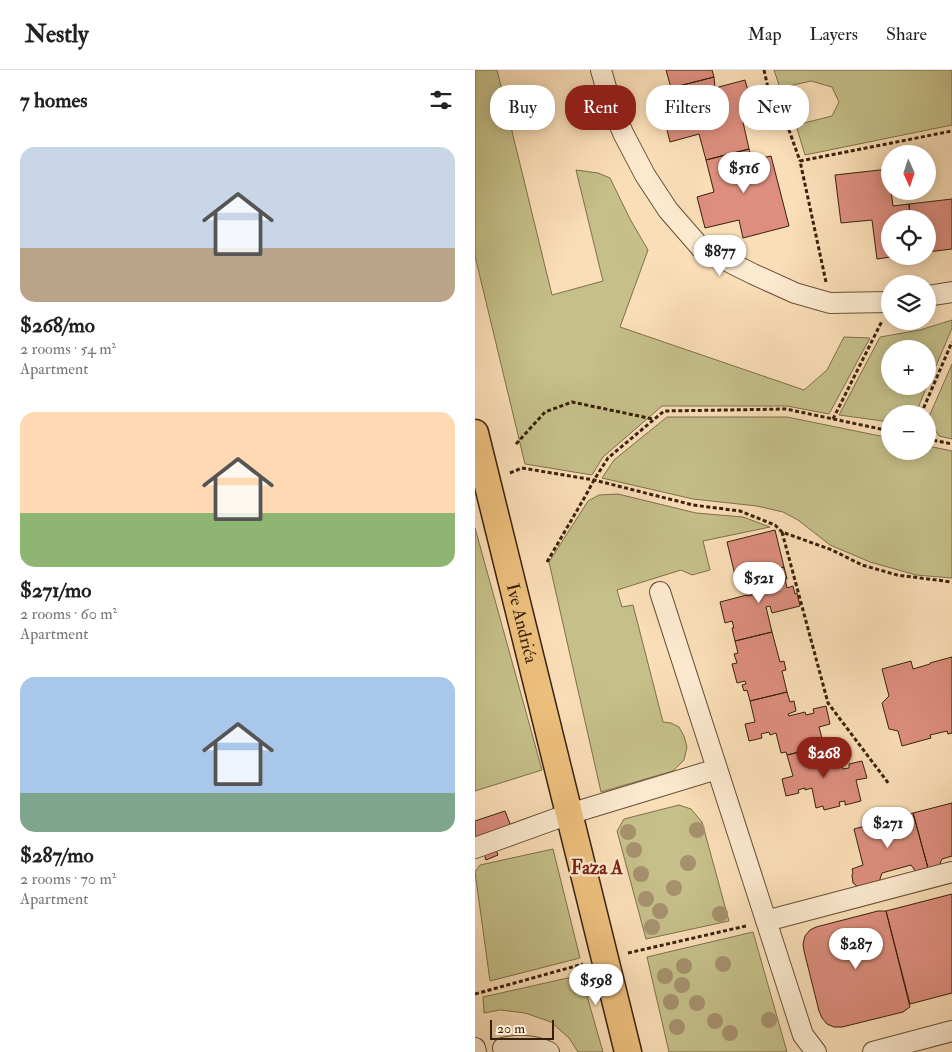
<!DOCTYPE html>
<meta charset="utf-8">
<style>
:root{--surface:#fff;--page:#f6f6f6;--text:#222;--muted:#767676;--line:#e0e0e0;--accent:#8f2418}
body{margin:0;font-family:"IM FELL Double Pica",serif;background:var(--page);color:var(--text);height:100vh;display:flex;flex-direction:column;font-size:19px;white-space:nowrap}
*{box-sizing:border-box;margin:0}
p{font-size:16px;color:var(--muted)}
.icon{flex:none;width:28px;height:28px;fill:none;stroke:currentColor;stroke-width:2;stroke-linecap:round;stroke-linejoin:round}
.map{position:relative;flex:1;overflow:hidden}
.drawer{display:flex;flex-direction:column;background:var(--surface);width:475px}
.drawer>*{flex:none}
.top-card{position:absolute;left:15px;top:15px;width:386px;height:45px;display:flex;gap:10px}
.needle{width:32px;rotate:177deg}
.tools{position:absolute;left:406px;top:75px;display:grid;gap:10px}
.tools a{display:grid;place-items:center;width:55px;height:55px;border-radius:50%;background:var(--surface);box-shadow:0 2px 12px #0003;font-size:25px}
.scale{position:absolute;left:15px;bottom:12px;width:64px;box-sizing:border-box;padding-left:5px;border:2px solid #38210c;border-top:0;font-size:14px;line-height:18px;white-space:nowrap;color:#38210c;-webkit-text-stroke:4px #fcead0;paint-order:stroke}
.price{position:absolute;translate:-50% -42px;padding:0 11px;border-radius:18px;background:#fff;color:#222;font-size:16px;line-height:32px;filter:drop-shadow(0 1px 2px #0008)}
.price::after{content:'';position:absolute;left:50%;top:30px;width:15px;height:11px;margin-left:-8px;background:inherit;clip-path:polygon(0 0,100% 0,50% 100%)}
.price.current{background:var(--accent);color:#fff}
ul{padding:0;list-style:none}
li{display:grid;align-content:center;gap:10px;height:265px;padding:0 20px}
li span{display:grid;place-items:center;height:155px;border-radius:15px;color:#555}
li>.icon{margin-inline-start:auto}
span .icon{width:90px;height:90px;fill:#fffc;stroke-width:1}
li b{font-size:21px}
h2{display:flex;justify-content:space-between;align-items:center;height:60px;padding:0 20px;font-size:21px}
.tag{padding:0 18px;border-radius:20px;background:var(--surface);box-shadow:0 2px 12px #0003;font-size:18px;line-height:45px}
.tag.current{background:var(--accent);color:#fff}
header{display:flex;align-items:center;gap:30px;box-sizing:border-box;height:70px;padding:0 25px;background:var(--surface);border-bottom:1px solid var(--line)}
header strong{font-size:24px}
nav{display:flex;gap:28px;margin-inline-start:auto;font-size:18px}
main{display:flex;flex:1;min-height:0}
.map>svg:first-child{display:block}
</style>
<header>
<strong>Nestly</strong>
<nav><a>Map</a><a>Layers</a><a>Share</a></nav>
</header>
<main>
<section class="drawer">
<h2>7 homes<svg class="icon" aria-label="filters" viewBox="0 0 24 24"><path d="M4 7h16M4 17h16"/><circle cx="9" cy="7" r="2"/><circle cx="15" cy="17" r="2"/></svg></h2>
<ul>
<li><span style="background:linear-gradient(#c9d6e8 65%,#b9a48a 0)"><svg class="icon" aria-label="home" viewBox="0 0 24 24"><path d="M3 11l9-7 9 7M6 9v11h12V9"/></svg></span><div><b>$268/mo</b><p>2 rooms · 54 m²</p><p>Apartment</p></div></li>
<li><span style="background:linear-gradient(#ffd9b3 65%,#8fb573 0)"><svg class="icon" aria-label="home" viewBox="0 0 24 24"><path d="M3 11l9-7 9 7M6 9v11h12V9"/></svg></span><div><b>$271/mo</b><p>2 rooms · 60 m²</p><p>Apartment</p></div></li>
<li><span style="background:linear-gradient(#a9c7e8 75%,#7fa58c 0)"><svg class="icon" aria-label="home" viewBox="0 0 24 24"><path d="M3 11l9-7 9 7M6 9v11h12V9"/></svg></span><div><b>$287/mo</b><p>2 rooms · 70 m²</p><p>Apartment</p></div></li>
</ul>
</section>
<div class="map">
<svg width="477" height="982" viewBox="0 0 477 982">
<rect width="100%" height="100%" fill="#fadeb7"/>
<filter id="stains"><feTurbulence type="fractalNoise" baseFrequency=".004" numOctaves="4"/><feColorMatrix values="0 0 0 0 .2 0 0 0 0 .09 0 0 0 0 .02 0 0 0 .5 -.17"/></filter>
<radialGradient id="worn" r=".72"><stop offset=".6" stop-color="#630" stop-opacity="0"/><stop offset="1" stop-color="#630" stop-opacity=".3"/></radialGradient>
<path fill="#c5bf89" stroke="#7e704a" d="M0 0H22L77 225 128 211 101 100 123 103 135 108 155 149 173 180 145 257 329 320 352 300 369 267 395 268 354 344 312 336H187L128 387 117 405 50 394 0 186Z
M299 0H477V55L330 85 321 55 357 46 364 32 357 17 336 11 305 18Z
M477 250V258L453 315 452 279H415V316H452L443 338 437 344H415V352L364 345 405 267 445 260Z
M477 294V369L464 366 453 349Z
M192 347H312L415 368V381H452L453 376 477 381V508L441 505 395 492 355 475 323 450 308 442 282 436 218 429 127 408 139 390Z
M143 424 221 443 268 447 295 457 228 471 235 500 217 505 206 500 142 520 147 537 158 535 188 652 196 653 204 657 209 666 212 677 209 690 198 701 126 722 74 492 113 431 124 425Z
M0 458 67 700 0 721Z
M204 735 216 739 227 752 254 851 171 869 142 761 149 749Z
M78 779 105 888 15 911 0 802 5 795Z
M278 862 312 982H194L172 887Z
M106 905 128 982H103L94 968 76 952 50 943 25 940 9 943 8 927Z"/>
<path fill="#dd8e7e" stroke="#38210c" d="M191 0H237L239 7 196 18Z
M239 7 240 18 270 10 281 49 268 52 274 79 231 90 224 64 195 72 188 44 202 41 196 18Z
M274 79 277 90 296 86 314 156 268 168 264 150 230 158 222 127 239 122 231 90Z
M414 99 415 121H416L418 136 434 134 435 149H415V186H422L402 189 397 150 366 153 360 105Z
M477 129V179L452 182V149H435L434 134Z
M300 460 309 497 261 509 252 472Z
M309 497 312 509H310L312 518 318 516 320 524 322 523 325 536 297 543 295 536 291 537 297 562 260 571 257 558H259L257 551 250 553 245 532 272 525V526L277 525 272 506Z
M297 562 305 592 309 591 311 600 307 601 312 622 275 631 272 620 269 621 267 615 271 614 270 611 262 613 257 594 262 593 259 584 263 583 260 571Z
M477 587V663L473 664 472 661 455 665 456 668 427 676 423 661 414 659 407 633 414 626 407 599 436 591 438 599 455 594V593Z
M312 622 315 632 319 631 321 641 313 644 314 646 330 642 331 645 339 643 338 639 351 636 355 654 344 657 349 676 312 685 311 682 306 683 301 663 295 665 294 662 286 664 287 668 274 671 270 654 280 652 275 631Z
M349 676 351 687 356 686 359 698 367 696 368 699 374 698V694L387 691 392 708 381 710 386 731 370 735V731L364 732 365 736 349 740 348 736 341 738 337 718 330 720V718L323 720 324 723 311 726 307 709 318 706 312 685Z
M477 733V786L467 789 464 796 453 798 438 743Z
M30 741 37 759 0 772V751Z
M438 743 453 798 441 802 436 795 407 803 404 812 382 818 381 815 378 813 377 805 378 803 377 799 388 795 379 759Z
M20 776 23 785 11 790 8 780Z
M477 824V923L435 934 411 841Z
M403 841H411L435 937 428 942 367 957H359L352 954 347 948 344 941 329 881 328 874 330 866 335 860 341 857Z"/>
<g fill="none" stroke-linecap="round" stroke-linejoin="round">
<defs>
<path id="minor" d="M126 0 134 28 148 63 170 105 193 140 226 178 278 204 320 223 355 233 415 232
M452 226 477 222
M185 522 328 965 341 982
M0 778 94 744 242 699
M291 851 477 802
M0 978 1 982
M28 978C44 974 58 975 74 982
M398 982 477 961"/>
<g id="major">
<path id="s1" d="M0 363 153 982"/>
</g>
</defs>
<use href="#minor" stroke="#685037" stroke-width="22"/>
<use href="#major" stroke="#38210c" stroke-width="29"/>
<path stroke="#38210c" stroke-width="3" stroke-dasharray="4 2.5" stroke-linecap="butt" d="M289 0 293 18 309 46 325 91
M351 212 325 91 477 61
M446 344 477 272
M358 349 407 251
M452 369 477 374
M41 374 70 342 97 332 178 349
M35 403 47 398 119 410 218 435 265 441 300 455 307 462 357 480 387 495 422 505 477 512
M307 462 353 633 414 714
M72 492 111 425 119 410 133 388 189 341 311 339 415 361
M153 883 271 856
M0 924 108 894"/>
<use href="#minor" stroke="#fcead0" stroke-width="20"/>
<use href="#major" stroke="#edbf7c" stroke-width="26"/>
</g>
<g fill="#a6906e">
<circle cx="222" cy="760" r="8"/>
<circle cx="153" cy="762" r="8"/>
<circle cx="159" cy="780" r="8"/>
<circle cx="213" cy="793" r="8"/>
<circle cx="166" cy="804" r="8"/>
<circle cx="199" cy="818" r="8"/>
<circle cx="171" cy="829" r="8"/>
<circle cx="185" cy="841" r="8"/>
<circle cx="245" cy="844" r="8"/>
<circle cx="177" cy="857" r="8"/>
<circle cx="248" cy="894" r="8"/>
<circle cx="209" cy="896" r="8"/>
<circle cx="190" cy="906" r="8"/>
<circle cx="207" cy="915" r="8"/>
<circle cx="196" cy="932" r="8"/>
<circle cx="222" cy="933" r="8"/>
<circle cx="294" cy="950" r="8"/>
<circle cx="240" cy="951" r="8"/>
<circle cx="202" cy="957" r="8"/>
<circle cx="255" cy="963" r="8"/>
</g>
<g text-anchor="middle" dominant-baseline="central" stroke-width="4.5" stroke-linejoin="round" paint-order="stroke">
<g font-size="18" fill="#38210c" stroke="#fcead0">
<text stroke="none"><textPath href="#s1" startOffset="196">Ive Andrića</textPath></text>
</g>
<g font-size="19" font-weight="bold" fill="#7a1f14" stroke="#fcead0">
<text x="122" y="798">Faza A</text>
</g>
</g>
<rect width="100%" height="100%" filter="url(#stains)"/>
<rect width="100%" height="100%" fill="url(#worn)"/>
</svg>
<div class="tools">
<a><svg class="needle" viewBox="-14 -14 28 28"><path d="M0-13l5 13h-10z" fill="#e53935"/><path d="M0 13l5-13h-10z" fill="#767676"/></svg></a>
<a><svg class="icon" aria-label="locate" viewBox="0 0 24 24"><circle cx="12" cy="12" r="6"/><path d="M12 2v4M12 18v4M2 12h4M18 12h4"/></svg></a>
<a><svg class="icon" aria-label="layers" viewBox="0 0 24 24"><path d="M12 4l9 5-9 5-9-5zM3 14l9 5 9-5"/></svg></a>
<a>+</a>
<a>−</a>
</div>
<div class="scale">20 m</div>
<b class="price" style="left:269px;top:124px">$516</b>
<b class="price" style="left:245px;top:207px">$877</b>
<b class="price" style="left:284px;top:534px">$521</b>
<b class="price current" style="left:349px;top:709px">$268</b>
<b class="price" style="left:413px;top:779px">$271</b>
<b class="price" style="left:381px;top:900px">$287</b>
<b class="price" style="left:121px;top:936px">$598</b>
<div class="top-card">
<a class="tag">Buy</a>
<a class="tag current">Rent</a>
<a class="tag">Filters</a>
<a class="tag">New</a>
</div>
</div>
</main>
